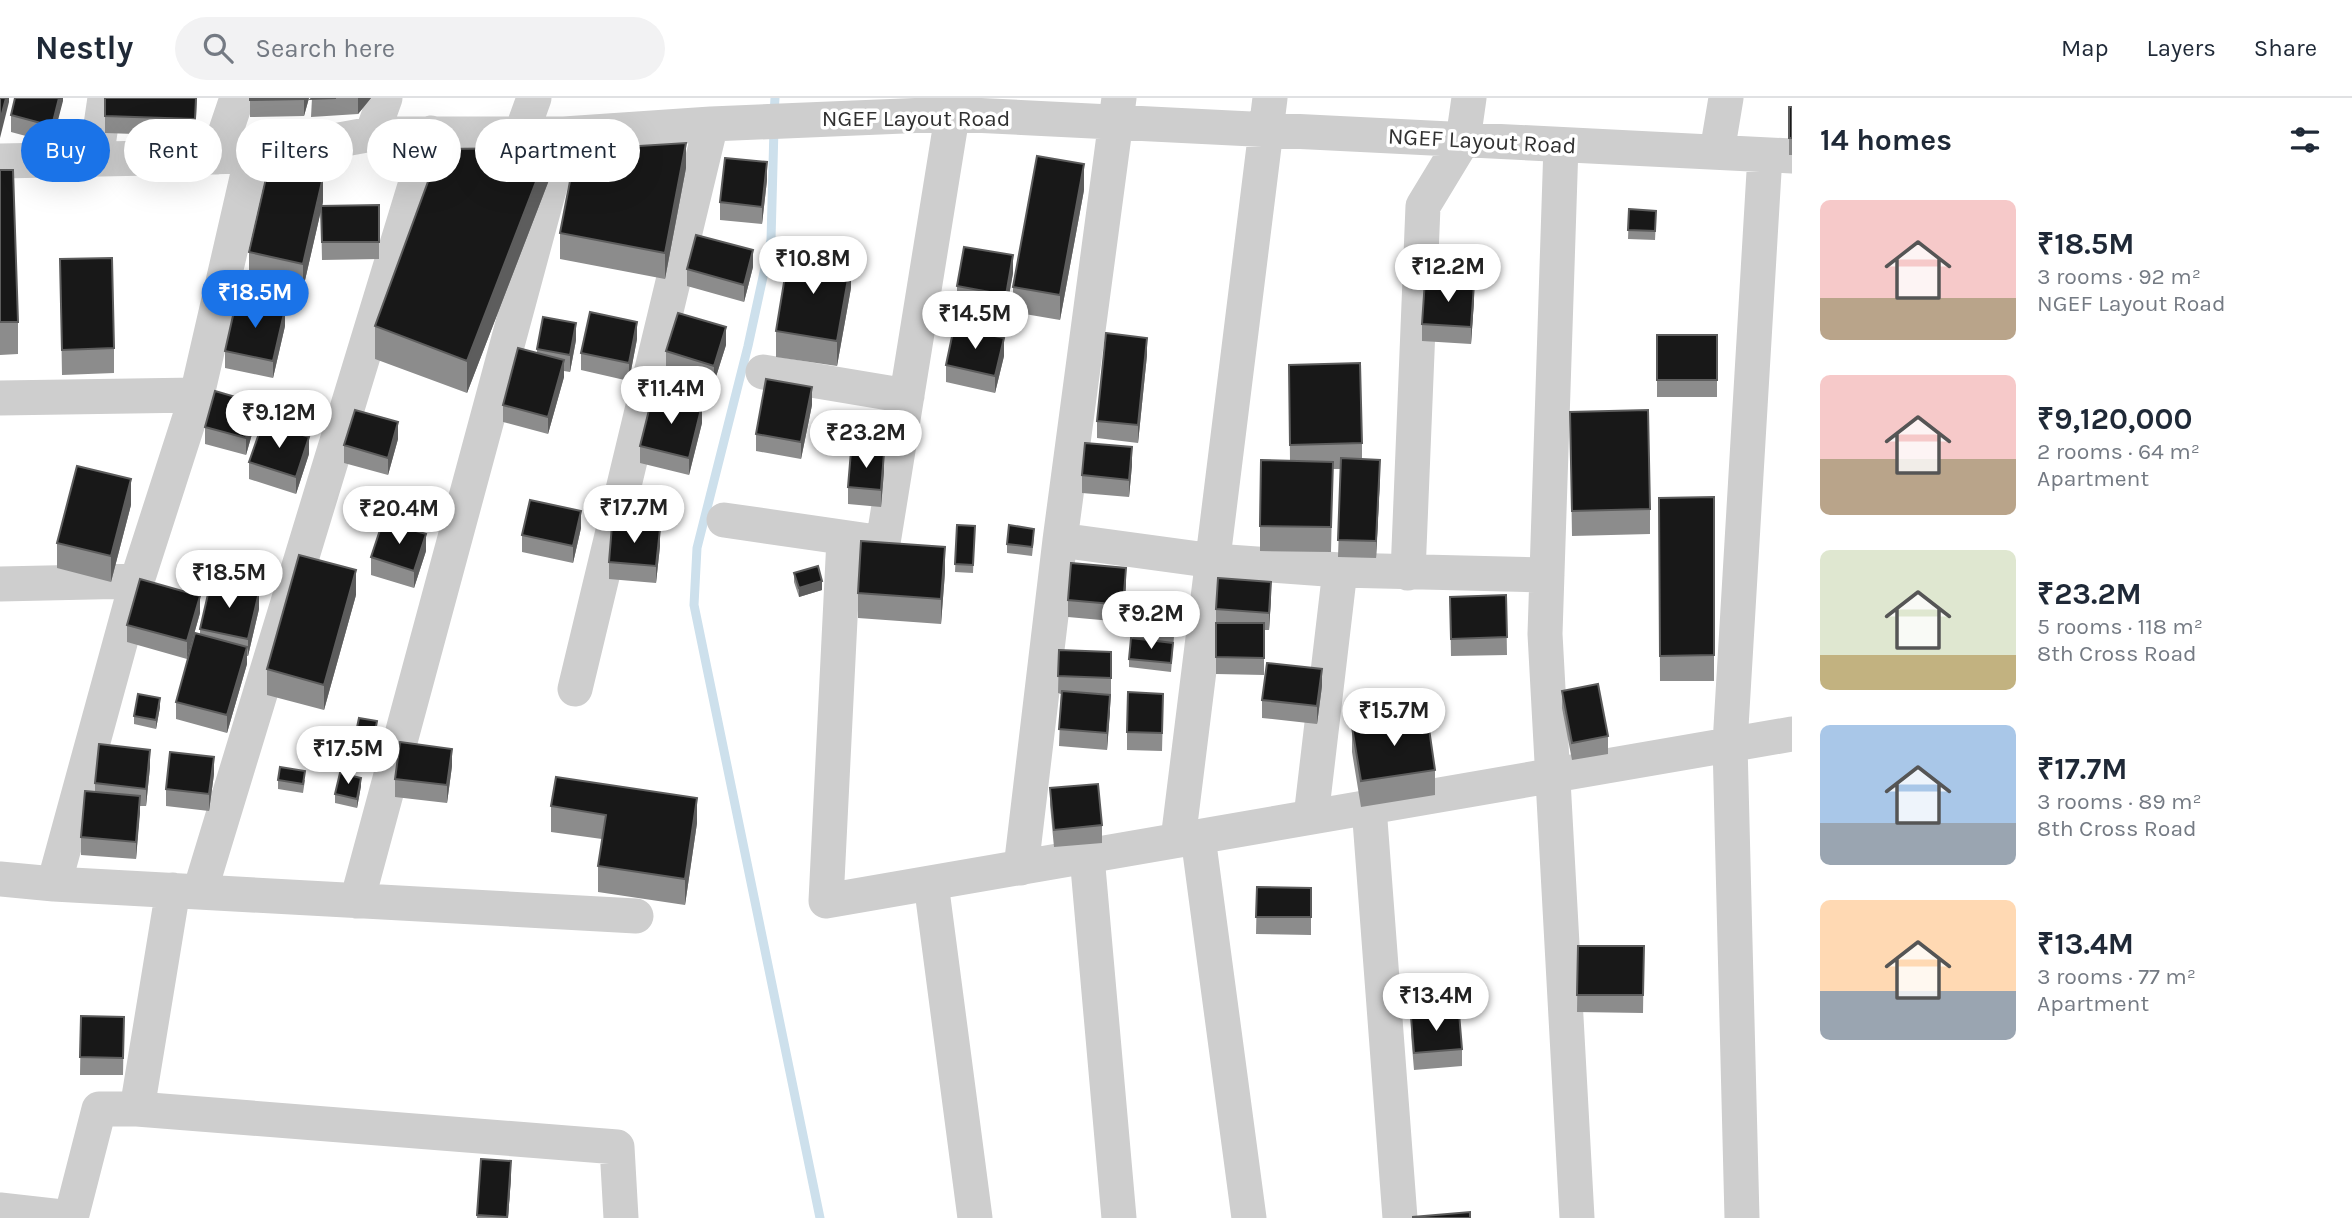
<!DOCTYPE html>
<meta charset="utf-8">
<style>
:root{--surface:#fff;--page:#f2f2f3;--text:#1f2937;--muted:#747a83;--line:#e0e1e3;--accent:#1a73e8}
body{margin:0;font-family:Karla,sans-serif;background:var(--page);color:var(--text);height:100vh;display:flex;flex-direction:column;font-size:26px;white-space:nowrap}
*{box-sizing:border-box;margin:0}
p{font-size:23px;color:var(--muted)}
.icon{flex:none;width:38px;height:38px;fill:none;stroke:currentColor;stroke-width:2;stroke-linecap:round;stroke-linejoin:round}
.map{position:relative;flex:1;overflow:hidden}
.side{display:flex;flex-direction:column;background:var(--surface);width:560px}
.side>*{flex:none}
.hud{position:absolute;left:21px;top:21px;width:665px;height:63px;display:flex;gap:14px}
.price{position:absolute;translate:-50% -60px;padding:0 16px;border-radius:24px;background:#fff;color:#222;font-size:23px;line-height:46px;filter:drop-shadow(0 2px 4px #0008)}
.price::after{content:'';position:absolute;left:50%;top:42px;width:21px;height:16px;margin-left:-10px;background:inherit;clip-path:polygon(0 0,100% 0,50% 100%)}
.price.active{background:var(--accent);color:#fff}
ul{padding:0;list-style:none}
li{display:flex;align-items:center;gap:21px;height:175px;padding:0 28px}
li span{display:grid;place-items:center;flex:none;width:196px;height:140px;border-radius:10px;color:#555}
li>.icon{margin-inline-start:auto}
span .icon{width:84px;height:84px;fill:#fffc;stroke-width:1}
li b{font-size:30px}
h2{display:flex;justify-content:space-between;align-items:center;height:84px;padding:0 28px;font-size:30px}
.chip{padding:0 24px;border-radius:32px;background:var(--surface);box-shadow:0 7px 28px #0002;font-size:24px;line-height:63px}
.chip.active{background:var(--accent);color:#fff}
header{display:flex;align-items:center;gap:42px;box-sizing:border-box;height:98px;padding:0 35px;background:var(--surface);border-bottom:2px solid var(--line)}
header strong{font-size:33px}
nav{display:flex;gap:38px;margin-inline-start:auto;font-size:24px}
.search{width:490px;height:63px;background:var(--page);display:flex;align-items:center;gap:18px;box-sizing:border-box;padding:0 24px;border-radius:38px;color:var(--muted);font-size:26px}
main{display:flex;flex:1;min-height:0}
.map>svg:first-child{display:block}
</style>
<header>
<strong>Nestly</strong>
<div class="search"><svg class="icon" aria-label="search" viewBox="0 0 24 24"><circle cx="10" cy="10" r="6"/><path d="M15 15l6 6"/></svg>Search here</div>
<nav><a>Map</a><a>Layers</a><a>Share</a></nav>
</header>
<main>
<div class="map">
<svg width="1792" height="1120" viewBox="0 0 1792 1120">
<rect width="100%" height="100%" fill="#fff"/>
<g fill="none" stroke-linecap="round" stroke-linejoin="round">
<path stroke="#cde0ec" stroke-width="9" d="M774 16 775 0
M774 30 771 142 748 248 697 450 694 507 820 1120"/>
<path stroke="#cecece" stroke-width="35" d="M372 36 385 0
M521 36 534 0
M1561 47 1545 536 1577 1120
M1717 54 1726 0
M252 58 197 297 137 483 54 786 636 818
M217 59 237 0
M96 61 105 0
M0 63 252 58 372 36H564L711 26 951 16 1792 58
M763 274 907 298
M0 300 197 297
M724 422 883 445 955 0
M844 441 826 803 1792 636
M1060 442 1214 463 1340 472 1547 477
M1408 475 1423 108 1463 42 1469 0
M0 486 137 483
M575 591 711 26
M1369 709 1400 1120
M1311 719 1340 472
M1198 739 1249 1120
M1178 742 1270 0
M1087 758 1119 1120
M1021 770 1060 442 1119 0
M0 781 54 786
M931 785 975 1120
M200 793 431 35
M357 803 564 36
M137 1011 617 1049 621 1120
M0 1112 71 1120
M71 1120 99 1011H137L173 792
M1742 1120 1730 646 1765 57"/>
</g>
<path fill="#8c8c8c" d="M63 0 52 45 11 34V17Z
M105 0H197L195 38 105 35Z
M309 0 304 18 250 19V2Z
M312 0H371L358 16 311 19Z
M1789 9H1792V57H1789Z
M686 70 665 181 560 161V135Z
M0 72 18 224V256L0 257Z
M549 82 467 295 375 261V228Z
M767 82 762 126 720 122V104Z
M1084 92 1060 222 1013 214V189Z
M323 104 322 108 379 107V161L322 162 321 112 303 191 249 179V154Z
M1629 111 1656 121 1655 142 1628 141Z
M60 161 114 250V275L62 277Z
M753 169 744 204 687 188V171Z
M1013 175 1006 214 957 205V188Z
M851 190 837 268 776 259V233Z
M1474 203 1471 246 1422 243V226Z
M285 228 273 280 225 270V253Z
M1657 237H1717V299H1657Z
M637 241 629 283 581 272V255Z
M576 242 570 274 564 273V279L548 336 503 324V307L537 255V251Z
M726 247 714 285 666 270V253Z
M1147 257 1138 345 1097 340V323Z
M1004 258 995 295 946 284V267Z
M1289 267 1362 345V361L1380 379 1376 460 1338 459 1341 371H1333L1331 454 1260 453V428L1290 363Z
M812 307 801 361 756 353V336Z
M1570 314 1650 411V436L1572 438Z
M256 322 246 357 205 346V329Z
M702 325 689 377 640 365V348Z
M398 341 388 377 344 365V347Z
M309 356 296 396 249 381V364Z
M1132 367 1129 399 1082 395V377Z
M884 373 881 409 848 406V389Z
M1714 399V583H1660L1659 400Z
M131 407 111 484 57 470V445Z
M957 427 975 428 973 475 955 474Z
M581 430 573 465 522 454V437Z
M1034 440 1032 458 1007 455V446Z
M660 448 656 485 609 481V464Z
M426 453 414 490 371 477V459Z
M945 474 941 526 858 520V495Z
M794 475 822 492 799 499 794 484Z
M1126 487 1123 524 1068 519V502Z
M356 497 324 612 267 597V571Z
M1506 497 1507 557 1451 558 1450 499Z
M1271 501 1269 532H1264V577L1216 576V511Z
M259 511 248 558H247V566L227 635 176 621V604L200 536V531Z
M200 515 187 561 127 544V527Z
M1175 527 1171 574 1129 569V561L1133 540V534Z
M1059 552 1111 554V597L1107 652 1059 648 1061 596 1058 595Z
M1322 588 1317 626 1262 620V602Z
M1562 593 1608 638V656L1572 662 1562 610Z
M160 609 156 631 134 626V618Z
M1163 613 1162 653 1127 652V634Z
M1352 629 1435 672V697L1361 709 1352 654Z
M377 632 371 665 352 661V653Z
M452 668 447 705 395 699V681Z
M150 669 146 708H140L136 761 81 757V739L95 694V685Z
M214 676 209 713 166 708V691Z
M278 682H305L303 695 278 691Z
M361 688 357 710 335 705V696Z
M1050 690 1102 727V745L1054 749 1050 707Z
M551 708 697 725 685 807 598 794V768L602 741 551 734Z
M1257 789 1311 790V837L1256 836Z
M1578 848H1644L1643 915 1577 914Z
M81 918 124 919 123 977H80Z
M1411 919 1462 951V968L1414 972 1411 936Z
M481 1061 511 1080 508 1120H477Z"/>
<path fill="#5d5d5d" d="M6 0H9V4L0 40V23Z
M59 0H63V3L52 45V28Z
M304 0H309L304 18Z
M358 0H371L358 16Z
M686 45V70L665 181V155Z
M549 50V82L467 295V263Z
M767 64V82L762 126V109Z
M1084 66V92L1060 222V197Z
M323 79V104L303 191V166Z
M753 152V169L744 204V187Z
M1013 157V175L1006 214V197Z
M851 164V190L837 268V243Z
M1474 186V203L1471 246V229Z
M285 211V228L273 280V263Z
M637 224V241L629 283V265Z
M576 225V242L570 274V257Z
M726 229V247L714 285V268Z
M1004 240V258L995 295V278Z
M1147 240V257L1138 345V327Z
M564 262V279L548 336V319Z
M812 289V307L801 361V344Z
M256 305V322L246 357V340Z
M702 307V325L689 377V360Z
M398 324V341L388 377V360Z
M309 339V356L296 396V379Z
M1132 349V367L1129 399V382Z
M884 355V373L881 409V392Z
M1380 362V379L1376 460V443Z
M131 381V407L111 484V458Z
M581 413V430L573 465V448Z
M660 431V448L656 485V468Z
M426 436V453L414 490V473Z
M945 449V474L941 526V501Z
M1126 470V487L1123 524V507Z
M356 472V497L324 612V587Z
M822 483V492L799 499V490Z
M1271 484V501L1269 532V515Z
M259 494V511L248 558V541Z
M200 498V515L187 561V543Z
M247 549V566L227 635V617Z
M1322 571V588L1317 626V608Z
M1110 597V614L1107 652V635Z
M160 600V609L156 631V622Z
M377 623V632L371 665V656Z
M452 651V668L447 705V687Z
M150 652V669L146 708V691Z
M214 659V676L209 713V696Z
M361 680V688L357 710V701Z
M140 698V715L136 761V744Z
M697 700V725L685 807V781Z
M511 1063V1080L508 1120H507Z"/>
<path fill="#181818" stroke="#5d5d5d" stroke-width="2" d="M0 0H6L0 23Z
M15 0H59L52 28 11 17Z
M105 0H196L195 21 105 18Z
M250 0H304V1L250 2Z
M312 0H336L311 1Z
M1789 9H1792V40H1789Z
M686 45 665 155 560 135 576 52Z
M549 50 467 263 375 228 440 51Z
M1037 58 1084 66 1060 197 1013 189Z
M725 60 767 64 762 109 720 104Z
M269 67 323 79 303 166 249 154Z
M0 72H13L18 224H0Z
M379 107V144H322L321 108Z
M1629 111 1656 113 1655 133 1628 132Z
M696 137 753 152 744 187 687 171Z
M964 149 1013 157 1006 197 957 188Z
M789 154 851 164 837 243 776 233Z
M112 160 114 250 62 252 60 161Z
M1425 182 1474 186 1471 229 1422 226Z
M237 200 285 211 273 263 225 253Z
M590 214 637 224 629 265 581 255Z
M678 215 726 229 714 268 666 253Z
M543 219 576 225 570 257 537 251Z
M954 229 1004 240 995 278 946 267Z
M1106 235 1147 240 1138 327 1097 323Z
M1657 237H1717V282H1657Z
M518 250 564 262 548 319 503 307Z
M1360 265 1362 345 1290 347 1289 267Z
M766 281 812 289 801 344 756 336Z
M215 293 256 305 246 340 205 329Z
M653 296 702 307 689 360 640 348Z
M355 312 398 324 388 360 344 347Z
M1648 312 1650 411 1572 413 1570 314Z
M263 324 309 339 296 379 249 364Z
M1085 345 1132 349 1129 382 1082 377Z
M851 353 884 355 881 392 848 389Z
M1341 360 1380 362 1376 443 1338 442Z
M1261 362 1333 364 1331 429 1260 428Z
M77 368 131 381 111 458 57 445Z
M1714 399V557L1660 558 1659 400Z
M530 402 581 413 573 448 522 437Z
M383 423 426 436 414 473 371 459Z
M612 427 660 431 656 468 609 464Z
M957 427 975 428 973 467 955 466Z
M1009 427 1034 431 1032 449 1007 446Z
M861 443 945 449 941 501 858 495Z
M299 457 356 472 324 587 267 571Z
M1071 465 1126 470 1123 507 1068 502Z
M818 468 822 483 799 490 794 475Z
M1218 480 1271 484 1269 515 1216 511Z
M140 481 200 498 187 543 127 527Z
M211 483 259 494 248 541 200 531Z
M1506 497 1507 539 1451 541 1450 499Z
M1135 515 1175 519 1172 537 1133 534Z
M1216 525H1264V560L1216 559Z
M195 535 247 549 227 617 176 604Z
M1131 540 1173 545 1171 565 1129 561Z
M1059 552 1111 554V580L1058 578Z
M1267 565 1322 571 1317 608 1262 602Z
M1598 586 1608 638 1572 645 1562 593Z
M1062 593 1110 597 1107 635 1059 631Z
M1128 594 1163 596 1162 635 1127 634Z
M138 596 160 600 156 622 134 618Z
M1427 617 1435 672 1361 683 1352 629Z
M359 620 377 623 371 656 352 653Z
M400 644 452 651 447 687 395 681Z
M99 646 150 652 146 691 95 685Z
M170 654 214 659 209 696 166 691Z
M280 669 305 673 303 686 278 682Z
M340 675 361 680 357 701 335 696Z
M556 679 697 700 685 781 598 768 606 717 551 708Z
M1098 686 1102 727 1054 732 1050 690Z
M85 693 140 698 136 744 81 739Z
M1257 789 1311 790V819H1256Z
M1578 848H1644L1643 897H1577Z
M1459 915 1462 951 1414 955 1411 919Z
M81 918 124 919 123 960 80 959Z
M481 1061 511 1063 507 1119 477 1117Z
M1470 1114V1120H1413V1119Z"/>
<g text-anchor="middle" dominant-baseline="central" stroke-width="7" stroke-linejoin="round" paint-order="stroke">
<g font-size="23" fill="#313131" stroke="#fff">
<text x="916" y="20">NGEF Layout Road</text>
<text transform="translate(1482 43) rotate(3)">NGEF Layout Road</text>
</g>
</g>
</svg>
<b class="price" style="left:813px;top:198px">₹10.8M</b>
<b class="price" style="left:1448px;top:206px">₹12.2M</b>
<b class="price active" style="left:255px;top:232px">₹18.5M</b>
<b class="price" style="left:975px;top:253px">₹14.5M</b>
<b class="price" style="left:671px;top:328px">₹11.4M</b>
<b class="price" style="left:279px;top:352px">₹9.12M</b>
<b class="price" style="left:866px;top:372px">₹23.2M</b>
<b class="price" style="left:634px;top:447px">₹17.7M</b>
<b class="price" style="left:399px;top:448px">₹20.4M</b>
<b class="price" style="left:229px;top:512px">₹18.5M</b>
<b class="price" style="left:1151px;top:553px">₹9.2M</b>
<b class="price" style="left:1394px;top:650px">₹15.7M</b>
<b class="price" style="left:348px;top:688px">₹17.5M</b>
<b class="price" style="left:1436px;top:935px">₹13.4M</b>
<div class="hud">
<a class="chip active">Buy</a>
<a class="chip">Rent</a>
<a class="chip">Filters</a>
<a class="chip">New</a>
<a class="chip">Apartment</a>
</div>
</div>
<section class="side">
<h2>14 homes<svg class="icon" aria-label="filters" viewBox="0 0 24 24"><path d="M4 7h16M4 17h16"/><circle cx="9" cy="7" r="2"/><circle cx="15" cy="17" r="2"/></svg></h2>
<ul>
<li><span style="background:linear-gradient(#f6c9c9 70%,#b9a48a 0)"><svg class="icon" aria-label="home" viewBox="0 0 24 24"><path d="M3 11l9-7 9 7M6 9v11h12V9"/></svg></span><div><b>₹18.5M</b><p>3 rooms · 92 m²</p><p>NGEF Layout Road</p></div></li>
<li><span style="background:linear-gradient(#f6c9c9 60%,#b9a48a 0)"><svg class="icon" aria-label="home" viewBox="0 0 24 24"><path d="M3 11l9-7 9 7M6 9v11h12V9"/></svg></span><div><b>₹9,120,000</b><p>2 rooms · 64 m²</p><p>Apartment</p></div></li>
<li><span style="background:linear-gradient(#dfe7d0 75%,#c2b280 0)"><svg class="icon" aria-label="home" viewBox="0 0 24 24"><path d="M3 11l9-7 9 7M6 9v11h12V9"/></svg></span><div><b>₹23.2M</b><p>5 rooms · 118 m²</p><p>8th Cross Road</p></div></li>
<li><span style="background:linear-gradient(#a9c7e8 70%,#9aa5b1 0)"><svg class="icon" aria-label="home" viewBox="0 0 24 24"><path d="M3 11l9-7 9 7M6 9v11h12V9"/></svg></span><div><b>₹17.7M</b><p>3 rooms · 89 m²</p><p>8th Cross Road</p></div></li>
<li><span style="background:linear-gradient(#ffd9b3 65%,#9aa5b1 0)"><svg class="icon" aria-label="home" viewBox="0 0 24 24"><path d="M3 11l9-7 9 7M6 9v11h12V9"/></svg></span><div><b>₹13.4M</b><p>3 rooms · 77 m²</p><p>Apartment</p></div></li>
</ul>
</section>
</main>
